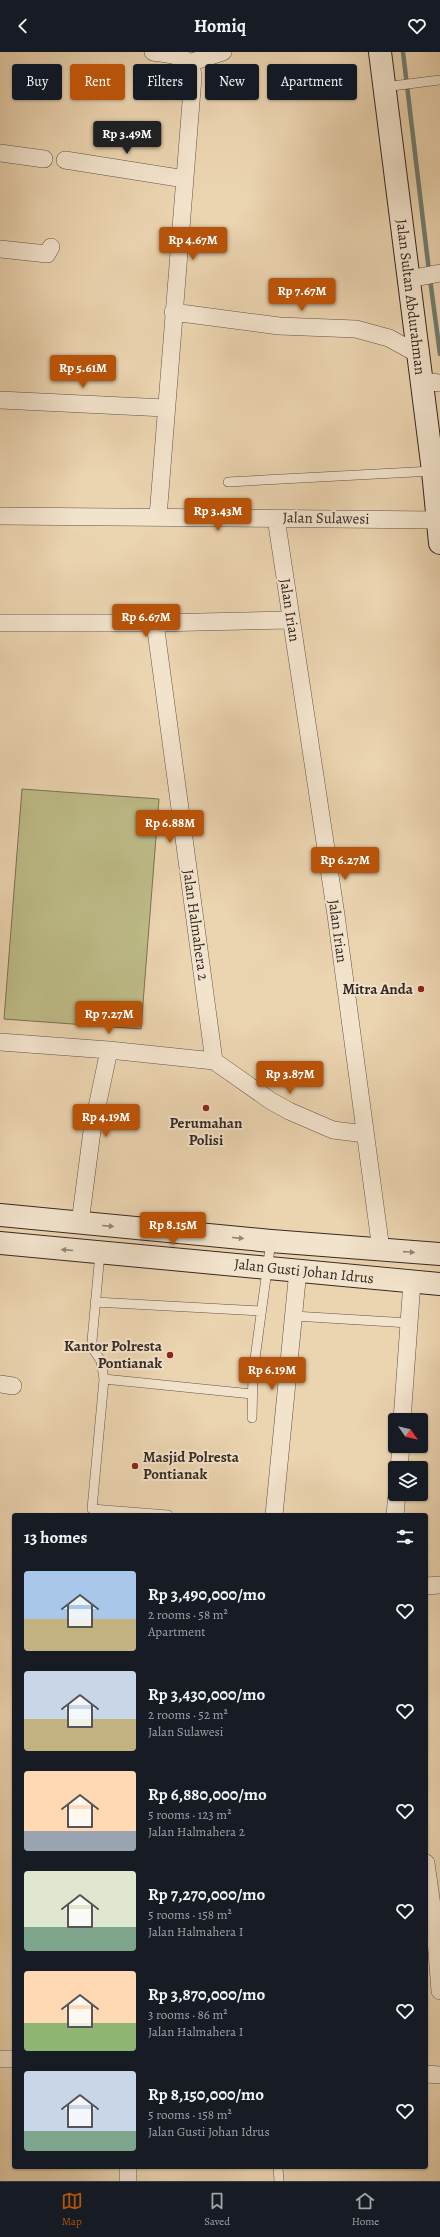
<!DOCTYPE html>
<meta charset="utf-8">
<style>
:root{--surface:#171b24;--page:#20242c;--text:#f1f3f6;--muted:#9ea1a6;--line:#363941;--accent:#b45309}
body{margin:0;font-family:Alegreya,serif;background:var(--page);color:var(--text);height:100vh;display:flex;flex-direction:column;font-size:15px;white-space:nowrap}
*{box-sizing:border-box;margin:0}
p{font-size:13px;color:var(--muted)}
.icon{flex:none;width:22px;height:22px;fill:none;stroke:currentColor;stroke-width:2;stroke-linecap:round;stroke-linejoin:round}
.map{position:relative;flex:1;overflow:hidden}
.drawer{position:absolute;left:12px;top:1461px;width:416px;height:656px;display:flex;flex-direction:column;background:var(--surface);border-radius:4px;box-shadow:0 1px 3px #0004}
.drawer>*{flex:none}
.hud{position:absolute;left:12px;top:12px;width:416px;height:36px;display:flex;gap:8px}
.needle{width:26px;rotate:124deg}
.fabs{position:absolute;left:388px;top:1361px;display:grid;gap:8px}
.fabs a{display:grid;place-items:center;width:40px;height:40px;border-radius:4px;background:var(--surface);box-shadow:0 1px 3px #0004;font-size:20px}
.price{position:absolute;translate:-50% -34px;padding:0 9px;border-radius:4px;background:var(--accent);color:#fff;font-size:13px;line-height:26px;filter:drop-shadow(0 1px 2px #0008)}
.price::after{content:'';position:absolute;left:50%;top:24px;width:12px;height:9px;margin-left:-6px;background:inherit;clip-path:polygon(0 0,100% 0,50% 100%)}
.price.active{background:#222;color:#fff}
ul{padding:0;list-style:none}
li{display:flex;align-items:center;gap:12px;height:100px;padding:0 12px}
li span{display:grid;place-items:center;flex:none;width:112px;height:80px;border-radius:4px;color:#555}
li>.icon{margin-inline-start:auto}
span .icon{width:48px;height:48px;fill:#fffc;stroke-width:1}
li b{font-size:17px}
h2{display:flex;justify-content:space-between;align-items:center;height:48px;padding:0 12px;font-size:17px}
.chip{padding:0 14px;border-radius:4px;background:var(--surface);box-shadow:0 1px 3px #0004;font-size:14px;line-height:36px}
.chip.active{background:var(--accent);color:#fff}
header{display:flex;justify-content:space-between;align-items:center;height:52px;padding:0 12px;background:var(--surface);font-size:18px;font-weight:600}
.menu{display:flex;justify-content:space-around;align-items:center;height:56px;border-top:1px solid var(--line);background:var(--surface);font-size:11px;color:var(--muted)}
.menu a{display:grid;justify-items:center;gap:2px}
.menu .active{color:var(--accent)}
.map>svg:first-child{display:block}
</style>
<header><svg class="icon" aria-label="back" viewBox="0 0 24 24"><path d="M15 5l-7 7 7 7"/></svg>Homiq<svg class="icon" aria-label="heart" viewBox="0 0 24 24"><path d="M12 20l-8-8c-3-5 5-10 8-4 3-6 11-1 8 4z"/></svg></header>
<div class="map">
<svg width="440" height="2129" viewBox="0 0 440 2129">
<rect width="100%" height="100%" fill="#ebd4b0"/>
<filter id="stains"><feTurbulence type="fractalNoise" baseFrequency=".005" numOctaves="4"/><feColorMatrix values="0 0 0 0 .2 0 0 0 0 .09 0 0 0 0 .02 0 0 0 .5 -.17"/></filter>
<radialGradient id="worn" r=".72"><stop offset=".6" stop-color="#630" stop-opacity="0"/><stop offset="1" stop-color="#630" stop-opacity=".3"/></radialGradient>
<path fill="#bdbb87" stroke="#7a7256" d="M22 737 159 747 141 977 4 967Z"/>
<g fill="none" stroke-linecap="round" stroke-linejoin="round">
<path stroke="#717f73" stroke-width="4.5" d="M403 0 429 219
M430 227 440 302"/>
<defs>
<path id="lane" d="M384 35 440 28
M228 430 433 419
M100 1201 92 1289 93 1297 101 1309 104 1327 92 1457 168 1463
M95 1250 261 1259
M294 1264 409 1271
M104 1327 252 1342
M252 1366 253 1321 271 1189
M278 2115 279 2129"/>
<path id="street" d="M153 0C172 3 192 2 193 25L158 465
M189 11 223 0
M0 101 44 107
M65 108 185 127
M0 197 47 202 51 195
M409 227 440 221
M173 260 279 274 356 277 389 286 418 302
M422 329 440 331
M0 348 165 356
M0 464 436 468
M276 466 336 863 381 1198
M0 571H155L291 568
M155 571 214 1009
M0 990 109 998 214 1009 271 1049 289 1059 333 1078 365 1082
M80 1171 92 1079 109 998
M0 1332 13 1334
M402 1368 412 1230
M399 1416 401 1394
M274 1463 298 1218
M395 1463 397 1442
M426 1534 440 1533
M426 1811 435 1875 440 1939
M0 2007H14
M426 2022 440 2023
M128 2115V2129"/>
<path id="secondary" d="M380 0 433 419 440 491
M0 1163 271 1189 440 1202
M0 1191 440 1232"/>
</defs>
<use href="#lane" stroke="#635447" stroke-width="10"/>
<use href="#street" stroke="#635447" stroke-width="18"/>
<use href="#secondary" stroke="#362924" stroke-width="24"/>
<use href="#lane" stroke="#f2e3cc" stroke-width="9"/>
<use href="#street" stroke="#f2e3cc" stroke-width="17"/>
<use href="#secondary" stroke="#f2e3cc" stroke-width="22"/>
</g>
<defs><path id="oneway-solid" d="M-6-.8H1V-3.2L6.5 0L1 3.2V.8H-6Z"/></defs>
<g fill="#948678">
<use href="#oneway-solid" transform="translate(108 1174) rotate(5)"/>
<use href="#oneway-solid" transform="translate(238 1186) rotate(5)"/>
<use href="#oneway-solid" transform="translate(67 1198) rotate(-175)"/>
<use href="#oneway-solid" transform="translate(409 1200) rotate(4)"/>
</g>
<g fill="#8f2418" stroke="#f2e3cc" stroke-width="1.5">
<circle cx="421" cy="937" r="4"/>
<circle cx="206" cy="1056" r="4"/>
<circle cx="170" cy="1303" r="4"/>
<circle cx="135" cy="1414" r="4"/>
</g>
<g text-anchor="middle" dominant-baseline="central" stroke-width="4" stroke-linejoin="round" paint-order="stroke">
<g font-size="15" fill="#362924" stroke="#f2e3cc">
<text transform="translate(411 245) rotate(83)">Jalan Sultan Abdurahman</text>
<text transform="translate(326 466) rotate(1)">Jalan Sulawesi</text>
<text transform="translate(290 558) rotate(81)">Jalan Irian</text>
<text transform="translate(196 873) rotate(82)">Jalan Halmahera 2</text>
<text transform="translate(338 879) rotate(82)">Jalan Irian</text>
<text transform="translate(304 1219) rotate(6)">Jalan Gusti Johan Idrus</text>
</g>
<g font-size="15" font-weight="bold" fill="#362924" stroke="#f2e3cc" text-anchor="end">
<text x="413" y="937">Mitra Anda</text>
<text x="206" y="1071" text-anchor="middle">Perumahan<tspan x="206" dy="17">Polisi</tspan></text>
<text x="162" y="1294">Kantor Polresta<tspan x="162" dy="17">Pontianak</tspan></text>
<text x="143" y="1405" text-anchor="start">Masjid Polresta<tspan x="143" dy="17">Pontianak</tspan></text>
</g>
</g>
<rect width="100%" height="100%" filter="url(#stains)"/>
<rect width="100%" height="100%" fill="url(#worn)"/>
</svg>
<div class="fabs">
<a><svg class="needle" viewBox="-14 -14 28 28"><path d="M0-13l5 13h-10z" fill="#e53935"/><path d="M0 13l5-13h-10z" fill="#9ea1a6"/></svg></a>
<a><svg class="icon" aria-label="layers" viewBox="0 0 24 24"><path d="M12 4l9 5-9 5-9-5zM3 14l9 5 9-5"/></svg></a>
</div>
<b class="price active" style="left:127px;top:103px">Rp 3.49M</b>
<b class="price" style="left:193px;top:209px">Rp 4.67M</b>
<b class="price" style="left:302px;top:260px">Rp 7.67M</b>
<b class="price" style="left:83px;top:337px">Rp 5.61M</b>
<b class="price" style="left:218px;top:480px">Rp 3.43M</b>
<b class="price" style="left:146px;top:586px">Rp 6.67M</b>
<b class="price" style="left:170px;top:792px">Rp 6.88M</b>
<b class="price" style="left:345px;top:829px">Rp 6.27M</b>
<b class="price" style="left:109px;top:983px">Rp 7.27M</b>
<b class="price" style="left:290px;top:1043px">Rp 3.87M</b>
<b class="price" style="left:106px;top:1086px">Rp 4.19M</b>
<b class="price" style="left:173px;top:1194px">Rp 8.15M</b>
<b class="price" style="left:272px;top:1339px">Rp 6.19M</b>
<div class="hud">
<a class="chip">Buy</a>
<a class="chip active">Rent</a>
<a class="chip">Filters</a>
<a class="chip">New</a>
<a class="chip">Apartment</a>
</div>
<section class="drawer">
<h2>13 homes<svg class="icon" aria-label="filters" viewBox="0 0 24 24"><path d="M4 7h16M4 17h16"/><circle cx="9" cy="7" r="2"/><circle cx="15" cy="17" r="2"/></svg></h2>
<ul>
<li><span style="background:linear-gradient(#a9c7e8 60%,#c2b280 0)"><svg class="icon" aria-label="home" viewBox="0 0 24 24"><path d="M3 11l9-7 9 7M6 9v11h12V9"/></svg></span><div><b>Rp 3,490,000/mo</b><p>2 rooms · 58 m²</p><p>Apartment</p></div><svg class="icon" aria-label="heart" viewBox="0 0 24 24"><path d="M12 20l-8-8c-3-5 5-10 8-4 3-6 11-1 8 4z"/></svg></li>
<li><span style="background:linear-gradient(#c9d6e8 60%,#c2b280 0)"><svg class="icon" aria-label="home" viewBox="0 0 24 24"><path d="M3 11l9-7 9 7M6 9v11h12V9"/></svg></span><div><b>Rp 3,430,000/mo</b><p>2 rooms · 52 m²</p><p>Jalan Sulawesi</p></div><svg class="icon" aria-label="heart" viewBox="0 0 24 24"><path d="M12 20l-8-8c-3-5 5-10 8-4 3-6 11-1 8 4z"/></svg></li>
<li><span style="background:linear-gradient(#ffd9b3 75%,#9aa5b1 0)"><svg class="icon" aria-label="home" viewBox="0 0 24 24"><path d="M3 11l9-7 9 7M6 9v11h12V9"/></svg></span><div><b>Rp 6,880,000/mo</b><p>5 rooms · 123 m²</p><p>Jalan Halmahera 2</p></div><svg class="icon" aria-label="heart" viewBox="0 0 24 24"><path d="M12 20l-8-8c-3-5 5-10 8-4 3-6 11-1 8 4z"/></svg></li>
<li><span style="background:linear-gradient(#dfe7d0 70%,#7fa58c 0)"><svg class="icon" aria-label="home" viewBox="0 0 24 24"><path d="M3 11l9-7 9 7M6 9v11h12V9"/></svg></span><div><b>Rp 7,270,000/mo</b><p>5 rooms · 158 m²</p><p>Jalan Halmahera I</p></div><svg class="icon" aria-label="heart" viewBox="0 0 24 24"><path d="M12 20l-8-8c-3-5 5-10 8-4 3-6 11-1 8 4z"/></svg></li>
<li><span style="background:linear-gradient(#ffd9b3 65%,#8fb573 0)"><svg class="icon" aria-label="home" viewBox="0 0 24 24"><path d="M3 11l9-7 9 7M6 9v11h12V9"/></svg></span><div><b>Rp 3,870,000/mo</b><p>3 rooms · 86 m²</p><p>Jalan Halmahera I</p></div><svg class="icon" aria-label="heart" viewBox="0 0 24 24"><path d="M12 20l-8-8c-3-5 5-10 8-4 3-6 11-1 8 4z"/></svg></li>
<li><span style="background:linear-gradient(#c9d6e8 75%,#7fa58c 0)"><svg class="icon" aria-label="home" viewBox="0 0 24 24"><path d="M3 11l9-7 9 7M6 9v11h12V9"/></svg></span><div><b>Rp 8,150,000/mo</b><p>5 rooms · 158 m²</p><p>Jalan Gusti Johan Idrus</p></div><svg class="icon" aria-label="heart" viewBox="0 0 24 24"><path d="M12 20l-8-8c-3-5 5-10 8-4 3-6 11-1 8 4z"/></svg></li>
</ul>
</section>
</div>
<nav class="menu">
<a class="active"><svg class="icon" aria-label="map" viewBox="0 0 24 24"><path d="M3 6l6-2 6 2 6-2v14l-6 2-6-2-6 2zM9 4v14M15 6v14"/></svg>Map</a>
<a><svg class="icon" aria-label="saved" viewBox="0 0 24 24"><path d="M7 4h10v16l-5-4-5 4z"/></svg>Saved</a>
<a><svg class="icon" aria-label="home" viewBox="0 0 24 24"><path d="M3 11l9-7 9 7M6 9v11h12V9"/></svg>Home</a>
</nav>
